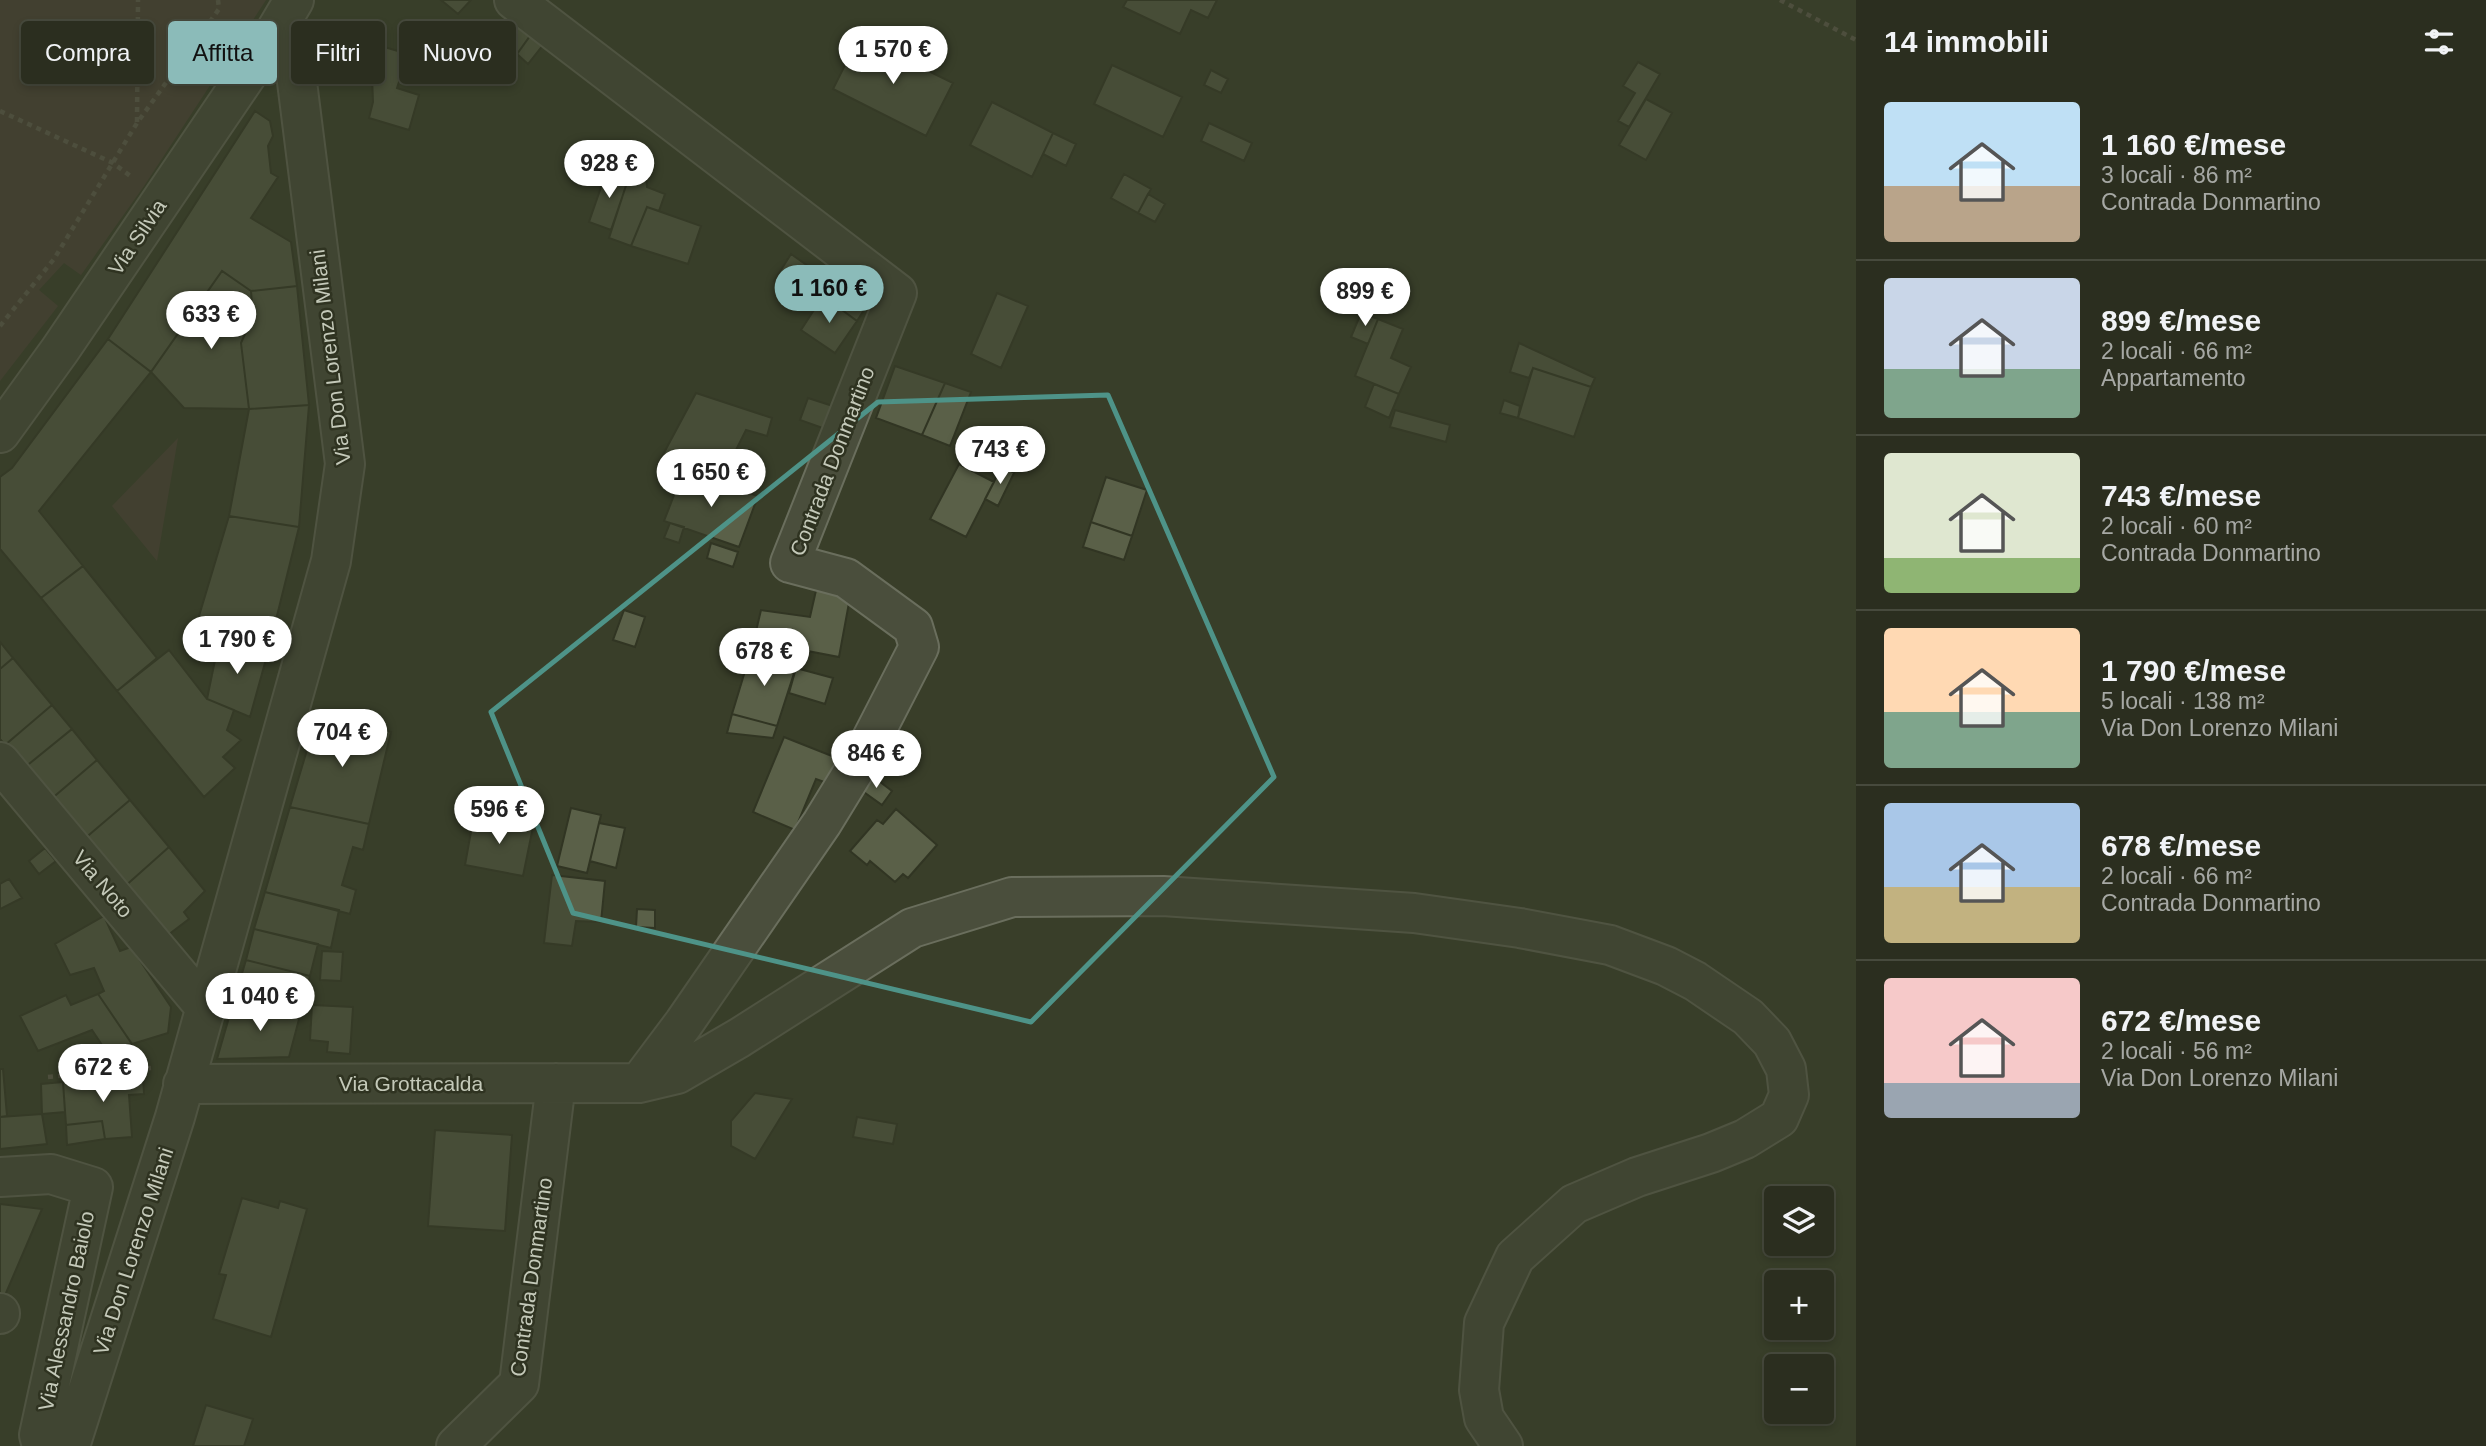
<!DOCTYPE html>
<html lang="it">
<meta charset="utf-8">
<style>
:root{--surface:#2b2e1f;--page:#333628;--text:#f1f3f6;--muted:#a6a8a4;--line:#474a3d;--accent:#8bbbb9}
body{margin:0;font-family:Helvetica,sans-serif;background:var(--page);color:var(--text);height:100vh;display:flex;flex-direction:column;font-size:26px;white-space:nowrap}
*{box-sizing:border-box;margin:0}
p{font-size:23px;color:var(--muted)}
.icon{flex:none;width:38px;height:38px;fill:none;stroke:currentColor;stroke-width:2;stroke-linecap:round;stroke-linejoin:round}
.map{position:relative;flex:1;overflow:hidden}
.side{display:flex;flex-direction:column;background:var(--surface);width:630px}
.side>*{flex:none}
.banner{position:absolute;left:21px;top:21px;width:665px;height:63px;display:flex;gap:14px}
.tools{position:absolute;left:1764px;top:1186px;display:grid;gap:14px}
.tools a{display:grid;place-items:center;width:70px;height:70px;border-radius:7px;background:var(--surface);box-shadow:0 4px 10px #0003,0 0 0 2px var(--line);font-size:35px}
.price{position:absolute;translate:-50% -60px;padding:0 16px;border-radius:24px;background:#fff;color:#222;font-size:23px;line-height:46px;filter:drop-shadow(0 2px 4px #0008)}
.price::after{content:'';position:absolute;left:50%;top:42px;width:21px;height:16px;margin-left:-10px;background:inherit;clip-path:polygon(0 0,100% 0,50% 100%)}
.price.active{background:var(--accent);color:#111}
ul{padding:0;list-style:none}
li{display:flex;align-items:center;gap:21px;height:175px;padding:0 28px}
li+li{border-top:2px solid var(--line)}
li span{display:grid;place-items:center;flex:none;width:196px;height:140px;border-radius:7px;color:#555}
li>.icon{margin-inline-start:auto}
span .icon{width:84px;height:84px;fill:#fffc;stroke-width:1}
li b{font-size:30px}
h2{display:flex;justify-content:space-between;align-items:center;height:84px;padding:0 28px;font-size:30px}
.chip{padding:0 24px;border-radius:7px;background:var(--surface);box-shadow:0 4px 10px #0003,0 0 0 2px var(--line);font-size:24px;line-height:63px}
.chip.active{background:var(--accent);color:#111}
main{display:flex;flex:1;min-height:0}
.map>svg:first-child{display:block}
</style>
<main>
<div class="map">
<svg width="1856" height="1446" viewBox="0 0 1856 1446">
<rect width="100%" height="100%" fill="#393e29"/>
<path fill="#4f4439" d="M0 0H266L144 186 81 275 64 263 39 290 58 306 0 381Z
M178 438 157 561 112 506Z"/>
<path fill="#5a6048" stroke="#313523" stroke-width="2" d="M441 0H471L458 14Z
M1127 0H1217L1208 18 1191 10 1180 34 1123 7Z
M506 17 530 36 517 54 492 36Z
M530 36 543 45 528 64 517 54Z
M859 37 953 83 926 136 833 89Z
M381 46 408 54 397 88 419 95 409 130 369 118 373 102 372 76Z
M1638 62 1660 74 1629 127 1618 121 1635 93 1623 86Z
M1112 65 1182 97 1163 137 1094 104Z
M1211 70 1228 79 1221 93 1204 85Z
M1646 99 1672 113 1646 160 1619 145Z
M992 102 1053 133 1032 177 970 145Z
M255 111 270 121 273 136 268 146 271 173 278 177 251 218 291 242 297 286 251 291 222 271 151 372 108 339Z
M1209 123 1252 143 1244 161 1201 141Z
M1053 133 1076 144 1066 166 1043 154Z
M607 170 629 177 611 230 589 222Z
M631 170 646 175 647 187 665 194 659 211 647 207 631 246 609 238Z
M1124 174 1151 189 1138 213 1111 198Z
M1148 194 1165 204 1155 222 1138 213Z
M647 207 701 226 688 264 631 246Z
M791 254 866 307 857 321 823 296 814 310 774 281Z
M222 271 251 291 253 316 241 343 249 409 184 408 151 372Z
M297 286 309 405 249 409 241 343 253 316 251 291Z
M997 293 1028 306 1001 368 971 354Z
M823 296 857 321 835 353 801 330Z
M1361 313 1378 319 1368 344 1351 337Z
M1378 319 1403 329 1391 358 1411 367 1399 394 1355 376Z
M108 339 151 372 39 511 83 566 41 598 0 549V477L12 468Z
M1519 343 1595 378 1591 387 1533 368 1529 378 1510 372Z
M895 366 945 383 922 435 876 418Z
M1533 368 1591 387 1574 437 1518 418Z
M945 383 971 392 950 446 922 435Z
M1374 384 1399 394 1389 418 1365 407Z
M696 393 772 418 767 436 746 430 719 484 658 464Z
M808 398 839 408 831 431 800 420Z
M1504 400 1520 406 1518 418 1500 413Z
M309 405 299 527 229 516 249 409Z
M1395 410 1450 425 1446 442 1390 427Z
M959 464 994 482 966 537 930 519Z
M1002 466 1014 473 998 506 985 499Z
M683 472 758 496 739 547 664 521Z
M1106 477 1147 490 1132 536 1091 522Z
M229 516 299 527 268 652 220 636 199 616Z
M1091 522 1132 536 1124 560 1083 547Z
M670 523 684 527 679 543 664 538Z
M711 543 738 552 733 567 707 558Z
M83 566 157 658 117 691 41 598Z
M817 586 851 592 839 657 802 650 797 664 752 648 761 610 810 617Z
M624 610 645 617 635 647 613 640Z
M220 636 268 652 250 717 207 699Z
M0 642 13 658 0 669Z
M752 648 797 664 777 726 732 714Z
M169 650 207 699 234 710 227 730 241 740 223 757 235 768 204 797 117 691Z
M13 658 52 705 5 745 0 739V669Z
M796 668 833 678 825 704 789 693Z
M52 705 72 729 24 768 5 745Z
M318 713 391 732 369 824 290 807Z
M732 714 777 726 773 738 727 733Z
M72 729 97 760 50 800 24 768Z
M784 737 837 758 827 783 816 779 795 830 753 812Z
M97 760 130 800 83 840 50 800Z
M871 775 892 791 882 805 861 790Z
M130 800 169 847 123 888 83 840Z
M290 807 369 824 363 850 353 847 342 885 356 890 350 914 265 892Z
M571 808 601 815 587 873 557 866Z
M896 809 937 845 908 878 903 874 895 882 870 861 867 865 850 851 877 820 883 824Z
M474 815 533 827 523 876 465 865Z
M599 823 625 828 616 868 590 861Z
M169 847 205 891 184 912 189 919 164 938 123 888Z
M45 848 56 861 39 874 29 861Z
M552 875 605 881 601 922 576 921 572 946 544 943Z
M9 879 22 898 0 909V884Z
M265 892 339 910 331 948 254 929Z
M637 909 655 910V928L636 927Z
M104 916 120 951 131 947 171 1007 168 1033 132 1044 98 994 104 991 94 968 70 975 55 944Z
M254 929 318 944 310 976 246 960Z
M322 951 343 952 341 981 320 980Z
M246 960 310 976 302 1008 232 1007Z
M98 994 132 1044 104 1048 92 1030 38 1051 20 1016 66 995 71 1005Z
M312 1005 353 1007 350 1054 327 1052 328 1042 310 1040Z
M232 1007 302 1008 289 1057 217 1059Z
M0 1069H3L7 1116 0 1117Z
M143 1076 144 1094 129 1095 132 1137 105 1139 102 1121 66 1125 63 1082Z
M63 1082 65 1112 42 1114 41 1084Z
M755 1093 792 1099 755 1159 731 1146V1121Z
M42 1114 47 1144 0 1149V1117Z
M857 1117 897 1124 893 1144 853 1137Z
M102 1121 105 1139 67 1145 66 1125Z
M435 1130 512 1135 505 1231 428 1226Z
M242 1198 278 1208 280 1201 307 1209 271 1337 213 1319 226 1275 219 1274Z
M0 1204 42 1209 3 1300 0 1299Z
M206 1405 253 1419 244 1446H193Z"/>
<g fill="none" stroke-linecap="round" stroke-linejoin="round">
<defs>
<path id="minor" d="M514 0 897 293 790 563 846 578 913 627 919 647 863 756 822 823 684 1023 639 1083
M0 433 60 350 271 39 294 0
M0 762 205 1007
M183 1084 639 1083 677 1074 739 1038 912 928 1012 897 1163 896 1414 913 1520 928 1610 945 1666 966 1695 981 1748 1017 1772 1042 1786 1069 1789 1095 1779 1118 1745 1139 1711 1153 1637 1177 1574 1204 1515 1257 1484 1323 1479 1390 1484 1418 1503 1446
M0 1177 51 1174 93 1187 39 1435 42 1446
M0 1313V1314
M70 1446 175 1117 331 561 345 464 296 74 271 39
M456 1446 519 1384 556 1083"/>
</defs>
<use href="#minor" stroke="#6a6e5d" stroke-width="42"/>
<path stroke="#666354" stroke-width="4.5" stroke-dasharray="5 5" stroke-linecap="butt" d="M1780 0 1856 40
M0 111 113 163 133 178
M137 122 138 0
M0 326 54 259 137 123 219 9 218 0
M48 1077 151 1068"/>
<use href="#minor" stroke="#4a4e3c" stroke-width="38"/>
</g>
<path d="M0 0H1856V1446H0ZM1108 395 1274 777 1031 1022 573 913 491 712 878 402Z" fill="#393e29" fill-opacity=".55" fill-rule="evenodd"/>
<path fill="none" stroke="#4e9388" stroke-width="5" stroke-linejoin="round" d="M1108 395 1274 777 1031 1022 573 913 491 712 878 402Z"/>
<g text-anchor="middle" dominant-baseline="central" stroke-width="5" stroke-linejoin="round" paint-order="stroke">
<g font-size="21" fill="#c4c9b9" stroke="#2f3321">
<text transform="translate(137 237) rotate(-56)">Via Silvia</text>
<text transform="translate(330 357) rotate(-97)">Via Don Lorenzo Milani</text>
<text transform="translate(832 461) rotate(-69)">Contrada Donmartino</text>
<text transform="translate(103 884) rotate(50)">Via Noto</text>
<text x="411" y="1083">Via Grottacalda</text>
<text transform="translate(133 1251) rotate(-72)">Via Don Lorenzo Milani</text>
<text transform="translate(531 1277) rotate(-82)">Contrada Donmartino</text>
<text transform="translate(66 1311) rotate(-78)">Via Alessandro Baiolo</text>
</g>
</g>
</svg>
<div class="tools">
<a><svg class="icon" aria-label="layers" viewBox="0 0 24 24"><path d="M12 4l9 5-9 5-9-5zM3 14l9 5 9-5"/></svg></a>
<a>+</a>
<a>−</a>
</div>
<b class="price" style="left:893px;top:86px">1 570 €</b>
<b class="price" style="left:609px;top:200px">928 €</b>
<b class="price active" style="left:829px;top:325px">1 160 €</b>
<b class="price" style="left:1365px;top:328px">899 €</b>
<b class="price" style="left:211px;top:351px">633 €</b>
<b class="price" style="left:1000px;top:486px">743 €</b>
<b class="price" style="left:711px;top:509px">1 650 €</b>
<b class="price" style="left:237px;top:676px">1 790 €</b>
<b class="price" style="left:764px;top:688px">678 €</b>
<b class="price" style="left:342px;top:769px">704 €</b>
<b class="price" style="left:876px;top:790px">846 €</b>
<b class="price" style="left:499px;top:846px">596 €</b>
<b class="price" style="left:260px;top:1033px">1 040 €</b>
<b class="price" style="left:103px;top:1104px">672 €</b>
<div class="banner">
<a class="chip">Compra</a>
<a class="chip active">Affitta</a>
<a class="chip">Filtri</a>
<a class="chip">Nuovo</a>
</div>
</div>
<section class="side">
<h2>14 immobili<svg class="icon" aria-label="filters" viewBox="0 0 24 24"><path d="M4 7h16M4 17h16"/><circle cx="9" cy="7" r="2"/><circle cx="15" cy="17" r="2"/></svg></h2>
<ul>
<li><span style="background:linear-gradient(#bfe0f5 60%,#b9a48a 0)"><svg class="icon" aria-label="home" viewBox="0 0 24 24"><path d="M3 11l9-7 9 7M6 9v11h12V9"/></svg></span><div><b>1 160 €/mese</b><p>3 locali · 86 m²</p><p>Contrada Donmartino</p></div></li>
<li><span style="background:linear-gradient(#c9d6e8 65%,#7fa58c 0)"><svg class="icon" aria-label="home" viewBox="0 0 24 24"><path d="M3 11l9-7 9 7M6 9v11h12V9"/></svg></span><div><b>899 €/mese</b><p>2 locali · 66 m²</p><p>Appartamento</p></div></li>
<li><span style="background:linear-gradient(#dfe7d0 75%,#8fb573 0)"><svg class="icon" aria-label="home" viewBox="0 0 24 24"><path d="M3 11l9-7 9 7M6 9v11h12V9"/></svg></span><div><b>743 €/mese</b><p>2 locali · 60 m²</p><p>Contrada Donmartino</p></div></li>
<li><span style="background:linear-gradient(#ffd9b3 60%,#7fa58c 0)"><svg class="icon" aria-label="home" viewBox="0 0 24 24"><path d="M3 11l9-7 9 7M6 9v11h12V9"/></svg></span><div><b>1 790 €/mese</b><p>5 locali · 138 m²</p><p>Via Don Lorenzo Milani</p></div></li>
<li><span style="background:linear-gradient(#a9c7e8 60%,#c2b280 0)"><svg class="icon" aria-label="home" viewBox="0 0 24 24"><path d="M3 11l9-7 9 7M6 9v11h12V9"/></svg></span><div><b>678 €/mese</b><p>2 locali · 66 m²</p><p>Contrada Donmartino</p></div></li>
<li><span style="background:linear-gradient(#f6c9c9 75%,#9aa5b1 0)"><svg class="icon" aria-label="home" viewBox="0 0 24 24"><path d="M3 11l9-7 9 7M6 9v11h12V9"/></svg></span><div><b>672 €/mese</b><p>2 locali · 56 m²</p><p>Via Don Lorenzo Milani</p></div></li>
</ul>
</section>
</main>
